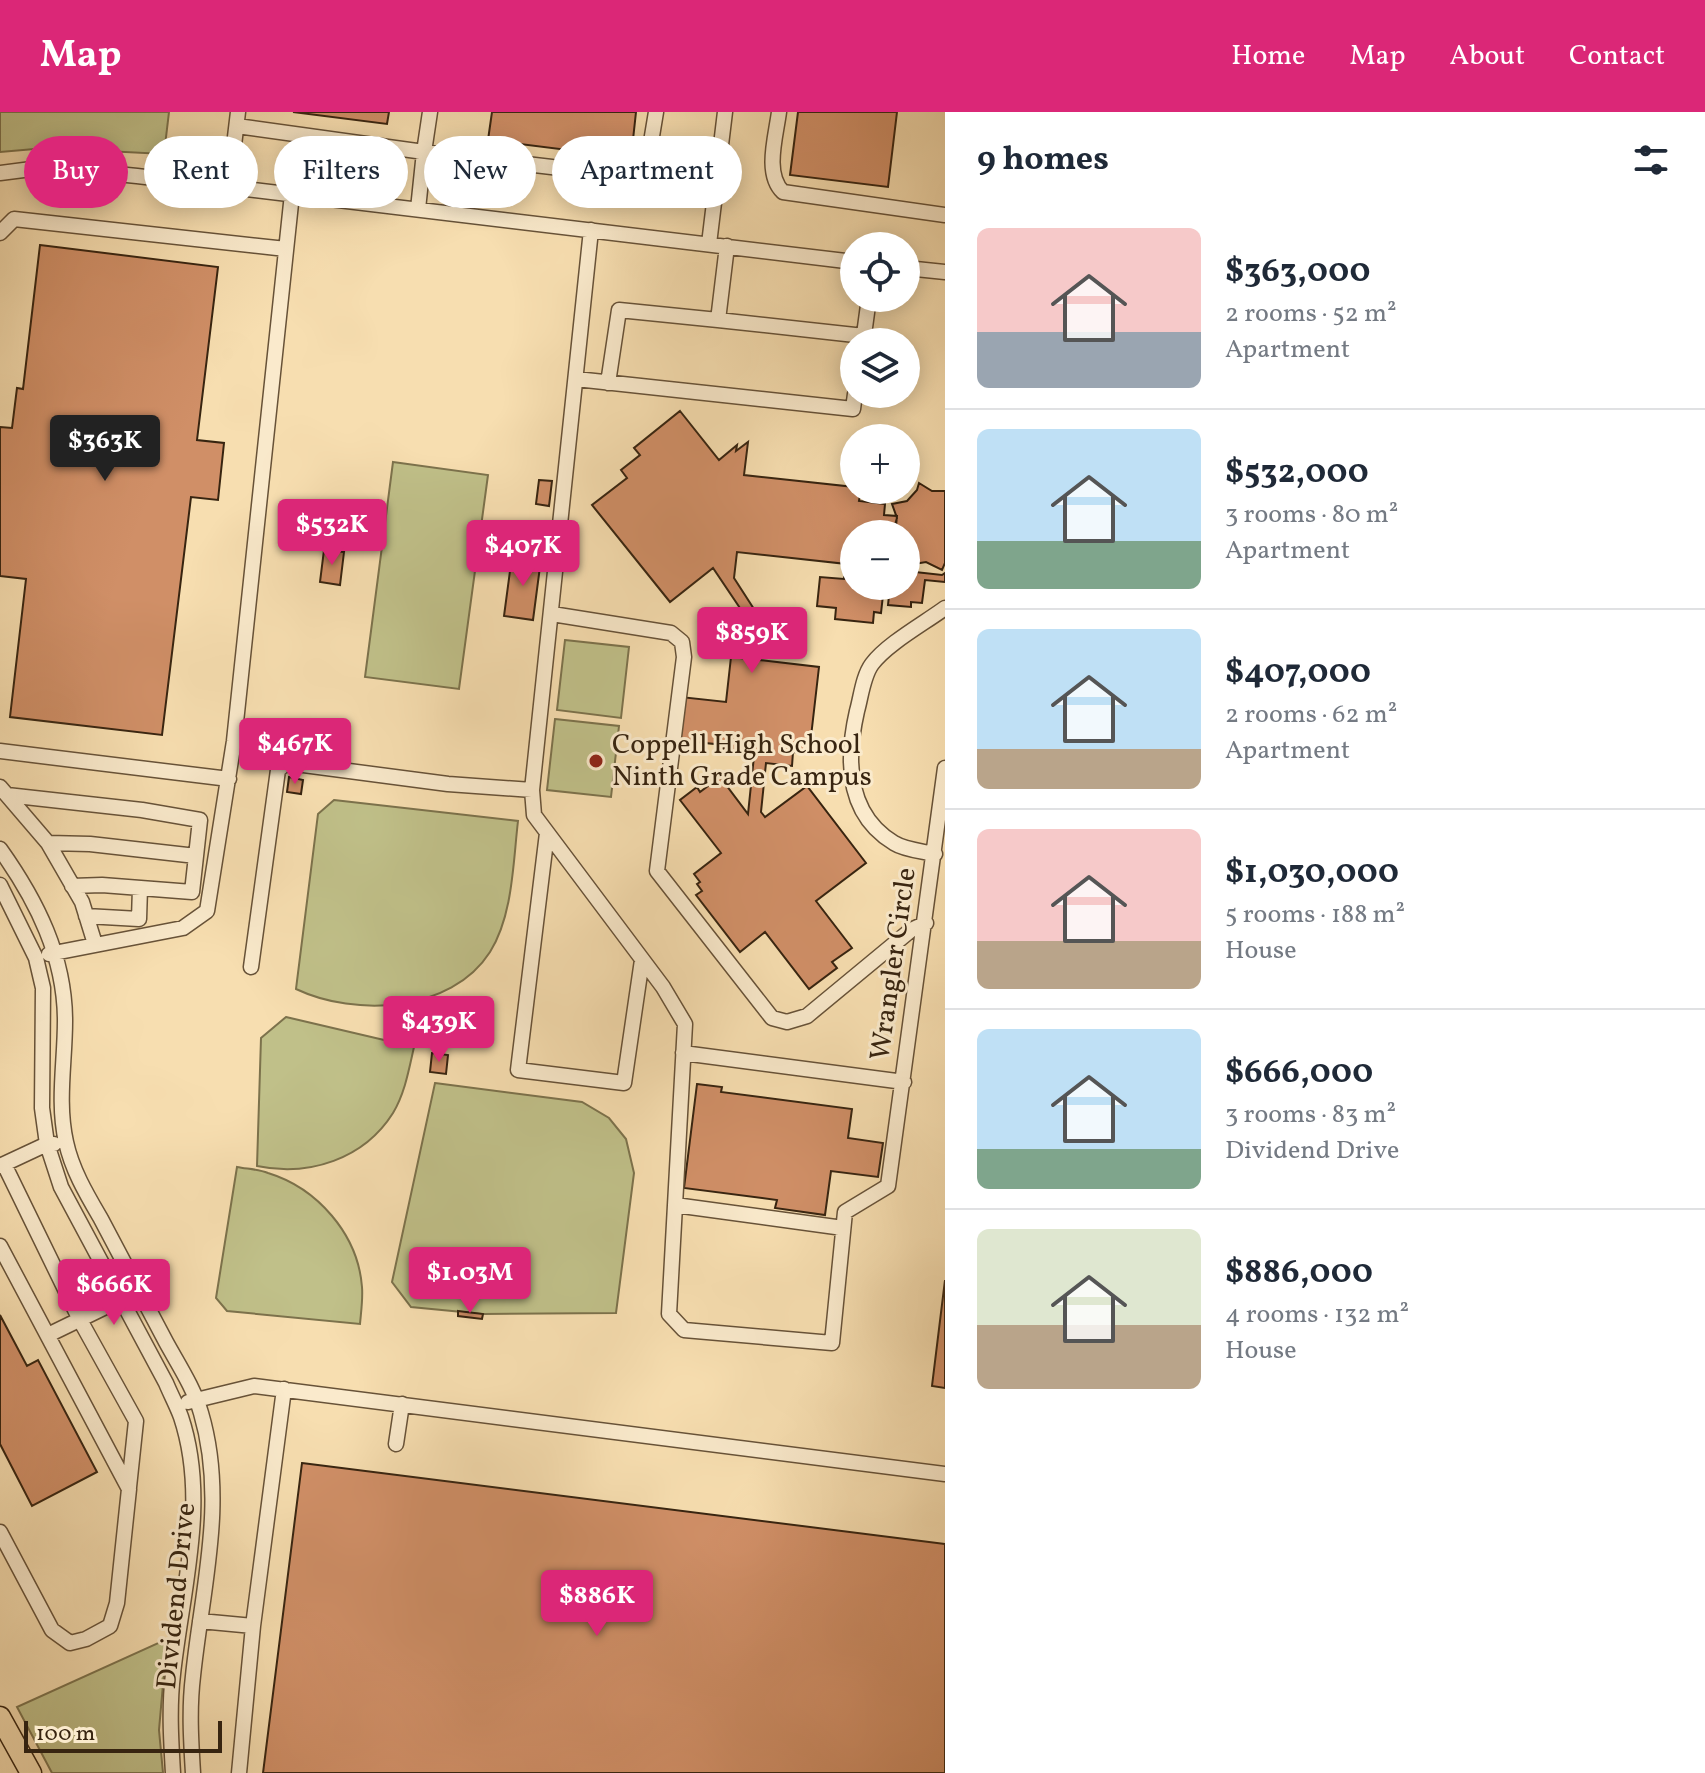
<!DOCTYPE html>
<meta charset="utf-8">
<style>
:root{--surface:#fff;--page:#f6f6f7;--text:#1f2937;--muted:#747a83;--line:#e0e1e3;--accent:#db2777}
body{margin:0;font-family:Vollkorn,serif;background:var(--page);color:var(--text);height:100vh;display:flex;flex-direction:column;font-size:30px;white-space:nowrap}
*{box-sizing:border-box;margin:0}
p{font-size:26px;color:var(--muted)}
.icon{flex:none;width:44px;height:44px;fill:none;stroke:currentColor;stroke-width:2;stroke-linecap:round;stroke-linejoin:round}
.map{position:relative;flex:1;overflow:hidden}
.drawer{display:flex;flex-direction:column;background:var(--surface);width:760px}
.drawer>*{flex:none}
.banner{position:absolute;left:24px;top:24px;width:760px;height:72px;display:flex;gap:16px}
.tools{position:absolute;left:840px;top:120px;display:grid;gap:16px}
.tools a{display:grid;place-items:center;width:80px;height:80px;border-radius:50%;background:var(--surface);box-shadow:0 4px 20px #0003;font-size:40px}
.scale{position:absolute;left:24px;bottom:20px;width:198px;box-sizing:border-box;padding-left:8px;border:4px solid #372410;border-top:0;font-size:22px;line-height:28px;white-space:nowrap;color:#372410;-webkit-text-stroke:6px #faeacc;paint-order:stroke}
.price{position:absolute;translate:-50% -68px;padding:0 18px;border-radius:8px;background:var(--accent);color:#fff;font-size:26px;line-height:52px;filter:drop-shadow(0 2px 4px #0008)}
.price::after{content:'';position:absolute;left:50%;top:48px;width:24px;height:18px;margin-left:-12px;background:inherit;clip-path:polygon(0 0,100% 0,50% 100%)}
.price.current{background:#222;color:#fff}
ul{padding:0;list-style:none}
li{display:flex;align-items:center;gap:24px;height:200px;padding:0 32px}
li+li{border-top:2px solid var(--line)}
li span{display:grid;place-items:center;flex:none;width:224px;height:160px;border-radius:12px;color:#555}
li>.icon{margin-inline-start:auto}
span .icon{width:96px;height:96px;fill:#fffc;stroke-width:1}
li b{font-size:34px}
h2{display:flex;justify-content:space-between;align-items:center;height:96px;padding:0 32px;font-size:34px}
.pill{padding:0 28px;border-radius:36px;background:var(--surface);box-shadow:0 4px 20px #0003;font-size:28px;line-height:72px}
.pill.current{background:var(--accent);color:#fff}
header{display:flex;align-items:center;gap:48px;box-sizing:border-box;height:112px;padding:0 40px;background:var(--accent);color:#fff}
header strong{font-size:38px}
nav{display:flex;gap:44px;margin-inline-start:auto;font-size:28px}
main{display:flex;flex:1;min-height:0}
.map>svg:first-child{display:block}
</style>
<header>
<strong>Map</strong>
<nav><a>Home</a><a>Map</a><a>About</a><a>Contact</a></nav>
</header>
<main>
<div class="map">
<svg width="945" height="1661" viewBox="0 0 945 1661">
<rect width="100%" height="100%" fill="#f7deb0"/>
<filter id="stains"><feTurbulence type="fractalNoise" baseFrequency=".0025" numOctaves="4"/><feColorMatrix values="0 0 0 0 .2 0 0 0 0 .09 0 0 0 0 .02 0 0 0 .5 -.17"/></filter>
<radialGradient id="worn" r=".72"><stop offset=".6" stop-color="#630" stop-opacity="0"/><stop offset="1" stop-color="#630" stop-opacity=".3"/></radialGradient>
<path fill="#c0c089" stroke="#7c724c" stroke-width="2" d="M0 0H169L164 42 46 36 0 40Z
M393 350 488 363 459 577 365 565Z
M565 528 629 535 621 606 557 598Z
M555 607 619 614 611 685 547 678Z
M334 688 518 709C513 751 513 803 490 840 451 901 355 905 296 877L318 702Z
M286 905 414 935C409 957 405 981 393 1001 364 1047 309 1065 257 1054L261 926Z
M435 971 582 990 609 1006 626 1027 634 1061 616 1201 483 1202 411 1195 392 1170Z
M237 1055C247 1057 258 1057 268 1061 317 1076 358 1122 362 1175 363 1187 361 1200 360 1212L227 1199 216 1186Z
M167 1527 159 1618 163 1661H52L17 1595Z"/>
<path fill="#d08f67" stroke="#372410" stroke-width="2" d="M293 0H389L387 12Z
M492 0H636L631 46 488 28Z
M798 0H897L888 75 790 63Z
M40 133 218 155 197 328 224 331 218 388 191 385 162 623 10 605 26 467 0 464V315L12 316 17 276 23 277Z
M680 299 719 348 737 333 736 339 748 330 744 363 854 375V378H861L859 389 885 392 884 403 897 404 896 414 883 413 882 422H854V474H884L881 501 874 500 873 511 835 507 836 496 817 494 820 465 844 467 846 452 737 440 734 466 763 511 759 548 819 555 809 642 793 640 792 654 766 651 761 700 765 705 807 674 866 751 816 789 852 836 832 850 837 856 809 877 765 820 740 840 696 783 702 779 697 772 700 770 694 762 721 741 680 688 697 675 700 680 720 665 748 702 754 644 723 641 724 633 676 628 681 585 726 590 731 545 748 547 752 514 713 456 670 490 592 393 627 366 621 358 640 343 634 336Z
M539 368 552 369 549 394 536 392Z
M919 371 932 379H945V451L942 458 926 450 908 453 906 422H892L897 406 892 392 907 389 917 378Z
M324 438 344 440 340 473 320 470Z
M512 444 541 447 533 508 504 504Z
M906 459 942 463 945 461V470L925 468 922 491 911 490V495L888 493 890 474H906Z
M289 665 303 668 301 682 287 680Z
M437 910 478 915 476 931 435 925Z
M432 941 448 943 446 962 430 960Z
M697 972 722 975 721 980 852 997 848 1026 883 1031 878 1065 831 1059 825 1103 775 1096 777 1088 684 1076Z
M945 1168V1276L932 1274Z
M458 1199 483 1202 482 1207 458 1204Z
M0 1203 27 1254 38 1248 97 1360 32 1394 0 1332Z
M302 1351 945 1432V1661H263Z"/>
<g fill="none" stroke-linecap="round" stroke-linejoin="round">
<defs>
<path id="minor" d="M779 0C776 24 764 62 783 80L945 103
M237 14 424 40 430 0
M0 61 47 55 137 64 854 150
M229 75 238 0
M418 97 424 40 645 66 656 0
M591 118 532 678 534 703 663 875 685 912 669 1202 684 1218 832 1231 845 1100 888 1074 945 656
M0 121 14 107 286 137
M709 132 725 0
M906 156 945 160
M718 208 864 224
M863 230 869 186
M576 267 853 297 855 282
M608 271 619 198 718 208 727 134
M552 502 671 521 682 530 684 545 657 759 772 906 787 910 807 904 911 818 926 811
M0 639 229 667
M0 675 48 731 82 790 95 832
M7 683 142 698 200 708 192 780 102 773 72 774
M547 721 518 958 624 971 642 848
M48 731 90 732 196 744
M0 737C37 789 65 845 65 909 65 950 57 990 66 1030 72 1058 87 1083 101 1107 123 1148 144 1189 166 1230 178 1252 194 1276 201 1301 227 1389 202 1476 193 1564 189 1597 191 1629 193 1661
M935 742C922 739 905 738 894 731 846 702 846 647 857 599 861 585 863 564 872 552 887 532 923 512 945 496
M0 773 36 846 43 876 42 996 47 1032 61 1075 166 1271C171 1283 177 1294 181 1305 209 1389 182 1478 173 1562 169 1595 171 1628 173 1661
M86 804 139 807 140 776
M49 842 183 816 207 799 234 629 292 82
M251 855 278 658 284 653 296 652 448 672 532 678
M683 941 904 970
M4 1052 80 1208 136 1309 129 1375
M0 1054 47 1032H54
M675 1093 843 1116
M0 1134 129 1377 117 1491 110 1514 86 1527 70 1531 52 1518 0 1420
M48 1223 128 1184
M188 1290 254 1274 945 1362
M396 1332 402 1292
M200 1509 253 1514
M239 1661 253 1514 284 1277"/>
<path id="highway" d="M0 1605 31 1661"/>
</defs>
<use href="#minor" stroke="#675238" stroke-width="17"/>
<use href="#highway" stroke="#372410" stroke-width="23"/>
<use href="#minor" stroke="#faeacc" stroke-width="14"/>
<use href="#highway" stroke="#f7deb0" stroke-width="20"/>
</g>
<circle fill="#8f2418" stroke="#faeacc" stroke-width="3" cx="596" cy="649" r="8"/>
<g text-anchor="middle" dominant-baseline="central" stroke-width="6" stroke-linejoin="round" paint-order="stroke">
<g font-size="28" fill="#372410" stroke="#faeacc" text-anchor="start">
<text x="612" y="633">Coppell High School<tspan x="612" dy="32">Ninth Grade Campus</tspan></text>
</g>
<g font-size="28" fill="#372410" stroke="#faeacc">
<text transform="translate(894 852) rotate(-82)">Wrangler Circle</text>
<text transform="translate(177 1484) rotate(-84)">Dividend Drive</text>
</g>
</g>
<rect width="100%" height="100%" filter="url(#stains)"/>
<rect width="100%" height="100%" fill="url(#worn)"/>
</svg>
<div class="tools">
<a><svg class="icon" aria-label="locate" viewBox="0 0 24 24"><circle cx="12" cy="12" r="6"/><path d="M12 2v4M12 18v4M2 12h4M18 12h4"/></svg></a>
<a><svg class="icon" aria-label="layers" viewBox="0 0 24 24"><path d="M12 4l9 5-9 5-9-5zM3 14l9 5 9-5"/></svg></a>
<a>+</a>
<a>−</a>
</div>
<div class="scale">100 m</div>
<b class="price current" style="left:105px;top:371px">$363K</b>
<b class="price" style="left:332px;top:455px">$532K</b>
<b class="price" style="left:523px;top:476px">$407K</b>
<b class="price" style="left:752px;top:563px">$859K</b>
<b class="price" style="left:295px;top:674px">$467K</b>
<b class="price" style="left:439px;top:952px">$439K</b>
<b class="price" style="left:470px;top:1203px">$1.03M</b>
<b class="price" style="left:114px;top:1215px">$666K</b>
<b class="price" style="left:597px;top:1526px">$886K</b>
<div class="banner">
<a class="pill current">Buy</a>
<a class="pill">Rent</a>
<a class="pill">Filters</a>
<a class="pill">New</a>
<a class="pill">Apartment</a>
</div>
</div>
<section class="drawer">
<h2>9 homes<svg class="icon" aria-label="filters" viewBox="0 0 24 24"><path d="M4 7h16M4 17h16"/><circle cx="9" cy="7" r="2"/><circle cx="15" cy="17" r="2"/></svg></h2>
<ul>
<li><span style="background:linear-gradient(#f6c9c9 65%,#9aa5b1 0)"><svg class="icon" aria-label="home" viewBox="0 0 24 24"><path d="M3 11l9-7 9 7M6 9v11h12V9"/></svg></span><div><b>$363,000</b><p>2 rooms · 52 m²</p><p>Apartment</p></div></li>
<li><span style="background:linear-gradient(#bfe0f5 70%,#7fa58c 0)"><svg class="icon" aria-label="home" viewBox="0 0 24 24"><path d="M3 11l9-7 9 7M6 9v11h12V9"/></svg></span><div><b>$532,000</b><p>3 rooms · 80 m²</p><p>Apartment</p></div></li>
<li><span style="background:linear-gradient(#bfe0f5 75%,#b9a48a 0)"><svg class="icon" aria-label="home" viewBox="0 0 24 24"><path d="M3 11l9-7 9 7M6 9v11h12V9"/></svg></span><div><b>$407,000</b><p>2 rooms · 62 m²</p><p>Apartment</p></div></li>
<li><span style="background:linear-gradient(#f6c9c9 70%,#b9a48a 0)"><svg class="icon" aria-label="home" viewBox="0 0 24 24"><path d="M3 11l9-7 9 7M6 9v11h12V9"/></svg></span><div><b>$1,030,000</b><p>5 rooms · 188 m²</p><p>House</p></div></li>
<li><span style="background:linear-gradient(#bfe0f5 75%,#7fa58c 0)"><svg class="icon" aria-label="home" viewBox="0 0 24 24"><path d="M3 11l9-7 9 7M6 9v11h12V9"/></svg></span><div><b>$666,000</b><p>3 rooms · 83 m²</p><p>Dividend Drive</p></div></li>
<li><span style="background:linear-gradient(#dfe7d0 60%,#b9a48a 0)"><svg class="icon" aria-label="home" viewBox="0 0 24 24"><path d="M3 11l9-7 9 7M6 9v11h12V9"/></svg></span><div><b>$886,000</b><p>4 rooms · 132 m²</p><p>House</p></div></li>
</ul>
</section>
</main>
